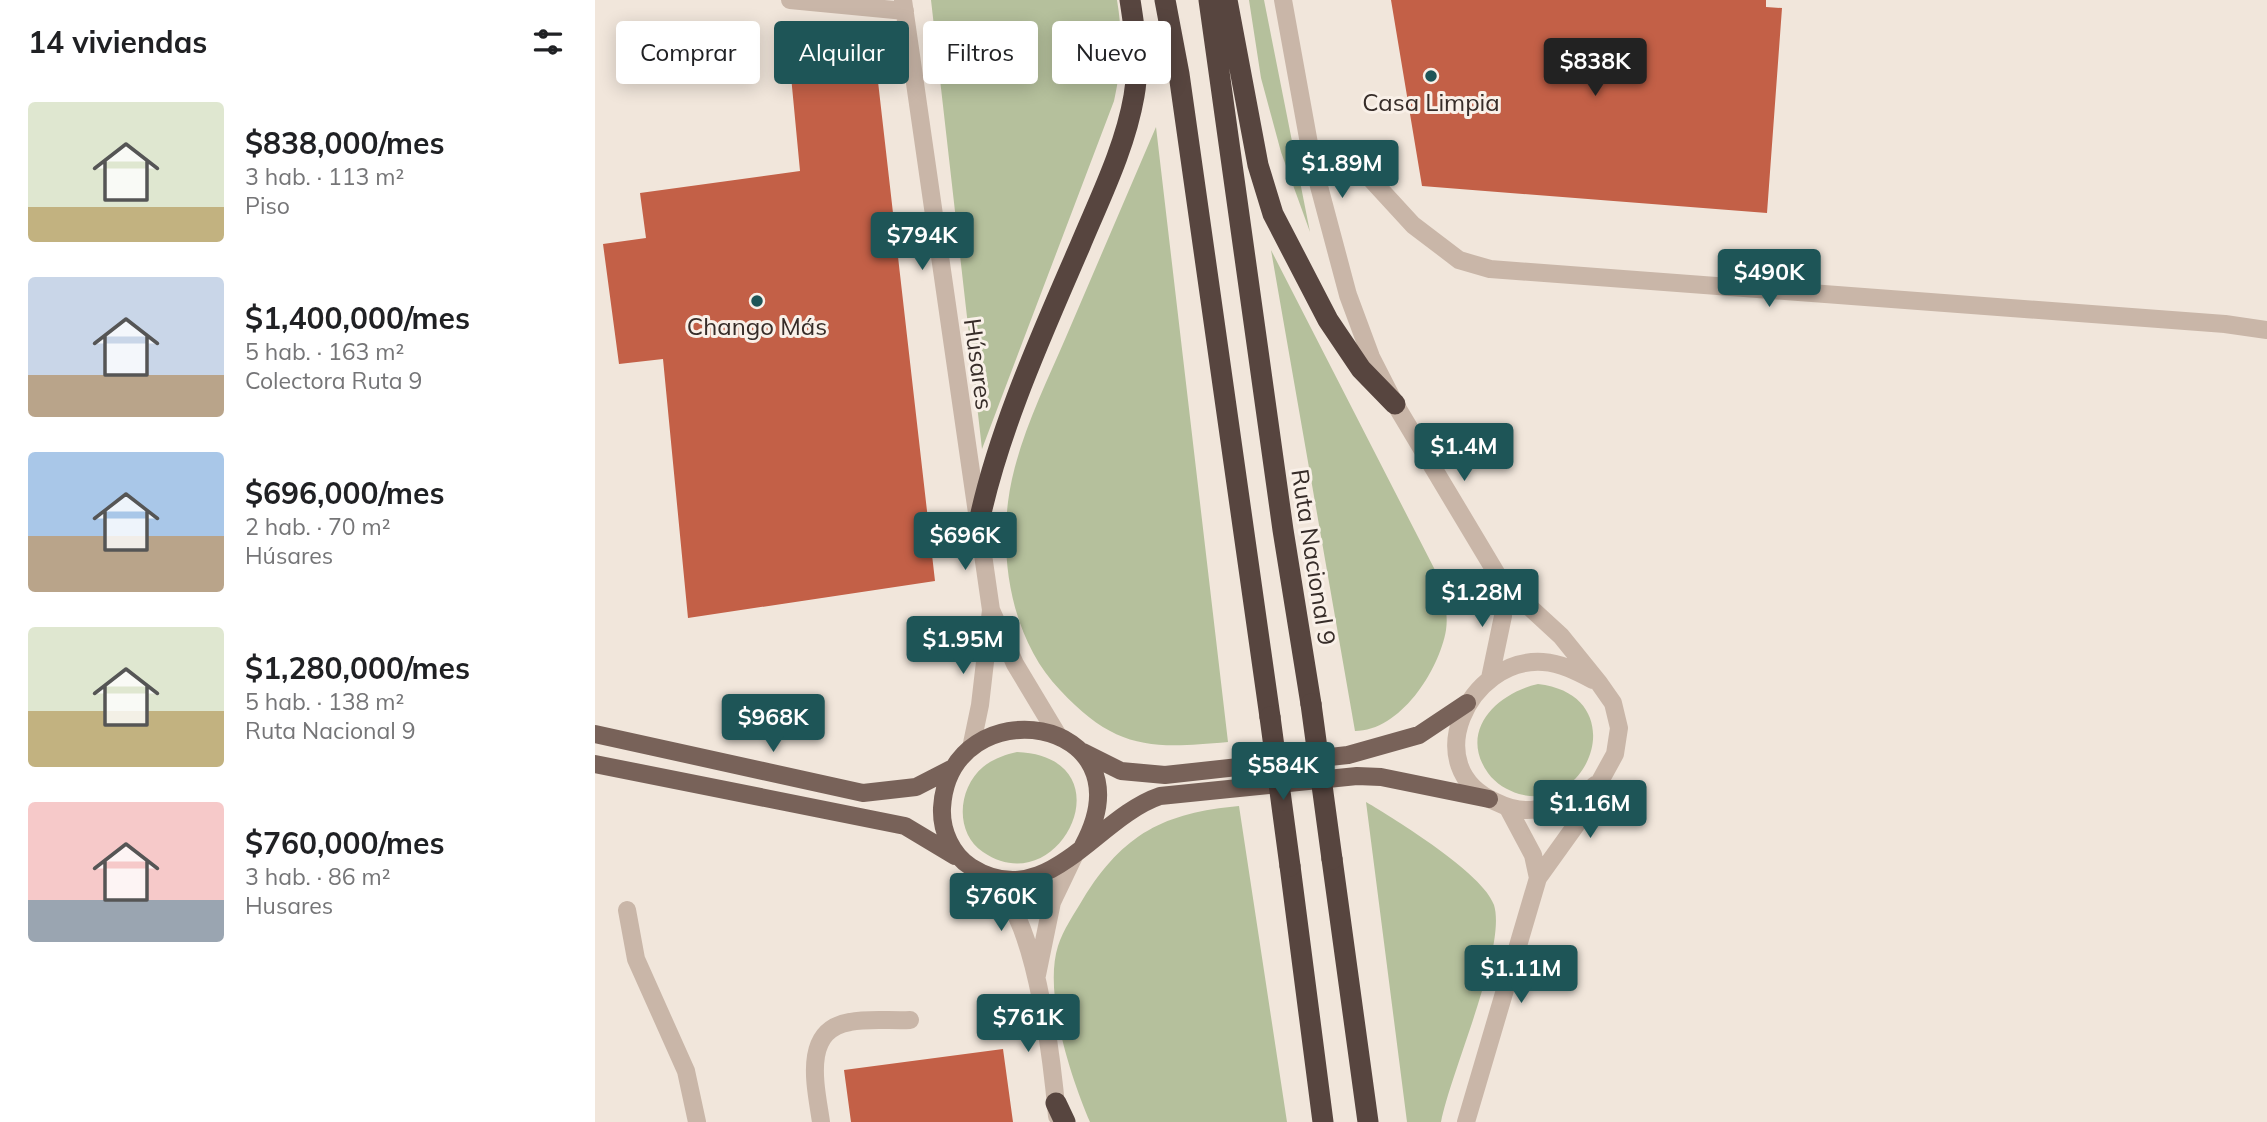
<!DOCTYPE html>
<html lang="es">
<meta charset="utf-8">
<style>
:root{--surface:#fff;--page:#f2f2f2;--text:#202124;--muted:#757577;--accent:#1e5557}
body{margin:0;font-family:Mulish,sans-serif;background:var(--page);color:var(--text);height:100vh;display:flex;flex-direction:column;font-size:26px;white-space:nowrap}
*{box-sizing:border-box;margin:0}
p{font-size:23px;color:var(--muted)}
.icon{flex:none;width:38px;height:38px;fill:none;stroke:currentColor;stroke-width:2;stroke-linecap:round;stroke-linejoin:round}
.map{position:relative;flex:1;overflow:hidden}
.drawer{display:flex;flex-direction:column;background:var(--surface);width:595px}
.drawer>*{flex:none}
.banner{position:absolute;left:21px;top:21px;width:665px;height:63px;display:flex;gap:14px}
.price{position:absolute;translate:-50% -60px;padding:0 16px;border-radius:7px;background:var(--accent);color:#fff;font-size:23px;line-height:46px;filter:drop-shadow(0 2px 4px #0008)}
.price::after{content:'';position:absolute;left:50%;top:42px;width:21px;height:16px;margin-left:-10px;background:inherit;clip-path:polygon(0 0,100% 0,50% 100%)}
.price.selected{background:#222;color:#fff}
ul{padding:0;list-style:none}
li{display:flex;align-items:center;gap:21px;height:175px;padding:0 28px}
li span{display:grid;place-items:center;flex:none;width:196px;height:140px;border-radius:7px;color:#555}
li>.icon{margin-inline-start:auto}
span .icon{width:84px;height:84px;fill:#fffc;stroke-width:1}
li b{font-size:30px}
h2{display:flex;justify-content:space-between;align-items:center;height:84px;padding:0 28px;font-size:30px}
.chip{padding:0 24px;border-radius:7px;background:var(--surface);box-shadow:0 4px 18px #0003;font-size:24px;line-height:63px}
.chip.selected{background:var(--accent);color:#fff}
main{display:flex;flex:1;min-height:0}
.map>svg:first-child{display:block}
</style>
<main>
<section class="drawer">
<h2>14 viviendas<svg class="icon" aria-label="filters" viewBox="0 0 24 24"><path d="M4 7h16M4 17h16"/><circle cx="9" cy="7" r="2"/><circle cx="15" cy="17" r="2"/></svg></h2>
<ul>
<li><span style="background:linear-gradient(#dfe7d0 75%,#c2b280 0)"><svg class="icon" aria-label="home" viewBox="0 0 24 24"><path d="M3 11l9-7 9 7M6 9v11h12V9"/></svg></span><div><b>$838,000/mes</b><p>3 hab. · 113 m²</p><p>Piso</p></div></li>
<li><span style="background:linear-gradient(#c9d6e8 70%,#b9a48a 0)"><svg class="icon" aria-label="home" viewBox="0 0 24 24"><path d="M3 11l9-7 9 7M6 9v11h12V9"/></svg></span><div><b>$1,400,000/mes</b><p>5 hab. · 163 m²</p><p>Colectora Ruta 9</p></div></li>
<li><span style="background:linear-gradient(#a9c7e8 60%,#b9a48a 0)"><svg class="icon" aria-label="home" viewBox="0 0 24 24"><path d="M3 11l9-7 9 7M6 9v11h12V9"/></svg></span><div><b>$696,000/mes</b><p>2 hab. · 70 m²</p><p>Húsares</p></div></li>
<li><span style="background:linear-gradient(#dfe7d0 60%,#c2b280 0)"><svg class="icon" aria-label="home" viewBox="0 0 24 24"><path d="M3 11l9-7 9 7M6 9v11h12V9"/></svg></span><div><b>$1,280,000/mes</b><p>5 hab. · 138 m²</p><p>Ruta Nacional 9</p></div></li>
<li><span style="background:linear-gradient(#f6c9c9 70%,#9aa5b1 0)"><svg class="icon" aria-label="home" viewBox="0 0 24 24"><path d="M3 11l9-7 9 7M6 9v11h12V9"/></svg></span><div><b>$760,000/mes</b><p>3 hab. · 86 m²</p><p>Husares</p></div></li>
</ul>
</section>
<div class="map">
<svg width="1672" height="1122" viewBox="0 0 1672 1122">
<rect width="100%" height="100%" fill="#f1e6db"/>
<path fill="#b5c09c" d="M336 0H522C528 36 527 65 519 101L387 449Z
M654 0H669L715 232 686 152 666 78Z
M561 127 633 742C556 749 521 750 465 690 419 642 405 567 413 502 420 446 449 388 471 337 501 267 531 197 561 127Z
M676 250 841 572C847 590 854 610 851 630 844 671 805 731 760 731Z
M943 684C1038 695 996 814 924 794 912 790 901 784 893 773 863 731 902 693 943 684Z
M422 752C536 757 465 905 388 852 359 832 363 788 388 767 398 759 409 755 422 752Z
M771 802C800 819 889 874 899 905 912 947 856 1071 846 1122H812Z
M644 806 692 1122H495C476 1078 448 993 463 946 468 930 479 914 488 899 529 833 569 813 644 806Z"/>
<path fill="#c36047" d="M796 0H1171V7L1187 8 1172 213 827 186Z
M281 64 340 581 93 618 68 359 24 364 8 244 51 238 45 193 205 171 196 76Z
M408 1049 418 1122H256L249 1070Z"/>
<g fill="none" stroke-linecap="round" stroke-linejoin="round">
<path stroke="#c9b6a8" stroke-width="18" d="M195 0 310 11
M308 0 396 610 420 664 462 734
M688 0 717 160 753 295 776 357 800 404 906 581 966 636 1004 683 1018 703 1024 728 1020 754 981 825 943 878 871 1122
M717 160 748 162 773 176 818 225 864 260 895 269 1630 324 1672 330
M895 678 908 616 906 581
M998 680C983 672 966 663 948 662 873 657 822 769 901 802 913 808 928 812 942 809 963 805 984 800 1000 785
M376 748 385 705 396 610
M913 808 938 855 943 878
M388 874C395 881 405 888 411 897 443 943 457 1059 462 1116
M32 910 41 959 91 1071 102 1122
M442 975 457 902 479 856
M226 1122C221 1087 206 1030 255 1022 274 1018 296 1021 315 1020"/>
<path stroke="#786259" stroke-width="18" d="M0 734 268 793 321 787 358 768
M488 752 526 771 570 775 753 755 824 735 872 703
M0 764 310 826 360 856
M488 846C559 714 354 685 347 808 346 831 357 855 376 867 452 915 500 818 565 796L762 776 786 777 894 799"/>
<path stroke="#57453f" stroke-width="21" d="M570 0 584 74 675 717
M614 0 688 530 716 704
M632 0 663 165 678 214 733 320 766 369 800 404
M383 527C402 433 447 334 485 246 505 198 530 148 539 96 545 63 540 32 535 0
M737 859 773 1122
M695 866 728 1122
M461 1103 470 1122"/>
<path stroke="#57453f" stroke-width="21" d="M716 704 737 859
M675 717 695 866"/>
</g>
<g fill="#1e5557" stroke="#f9f0e8" stroke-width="2.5">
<circle cx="836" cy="76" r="7"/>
<circle cx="162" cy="301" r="7"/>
</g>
<g text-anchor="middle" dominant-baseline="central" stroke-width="6" stroke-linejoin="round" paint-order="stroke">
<g font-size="24" fill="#362c28" stroke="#f9f0e8">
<text x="836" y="102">Casa Limpia</text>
<text x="162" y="326">Chango Más</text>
</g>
<g font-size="24" fill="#362c28" stroke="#f9f0e8">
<text transform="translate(384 364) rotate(82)">Húsares</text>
<text transform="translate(719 557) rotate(81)">Ruta Nacional 9</text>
</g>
</g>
</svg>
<b class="price selected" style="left:1000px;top:98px">$838K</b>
<b class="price" style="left:747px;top:200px">$1.89M</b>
<b class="price" style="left:327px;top:272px">$794K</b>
<b class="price" style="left:1174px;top:309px">$490K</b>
<b class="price" style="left:869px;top:483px">$1.4M</b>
<b class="price" style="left:370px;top:572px">$696K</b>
<b class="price" style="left:887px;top:629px">$1.28M</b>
<b class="price" style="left:368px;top:676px">$1.95M</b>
<b class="price" style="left:178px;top:754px">$968K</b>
<b class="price" style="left:688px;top:802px">$584K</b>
<b class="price" style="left:995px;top:840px">$1.16M</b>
<b class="price" style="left:406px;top:933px">$760K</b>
<b class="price" style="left:926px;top:1005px">$1.11M</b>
<b class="price" style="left:433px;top:1054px">$761K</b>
<div class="banner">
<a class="chip">Comprar</a>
<a class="chip selected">Alquilar</a>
<a class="chip">Filtros</a>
<a class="chip">Nuevo</a>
</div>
</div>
</main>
